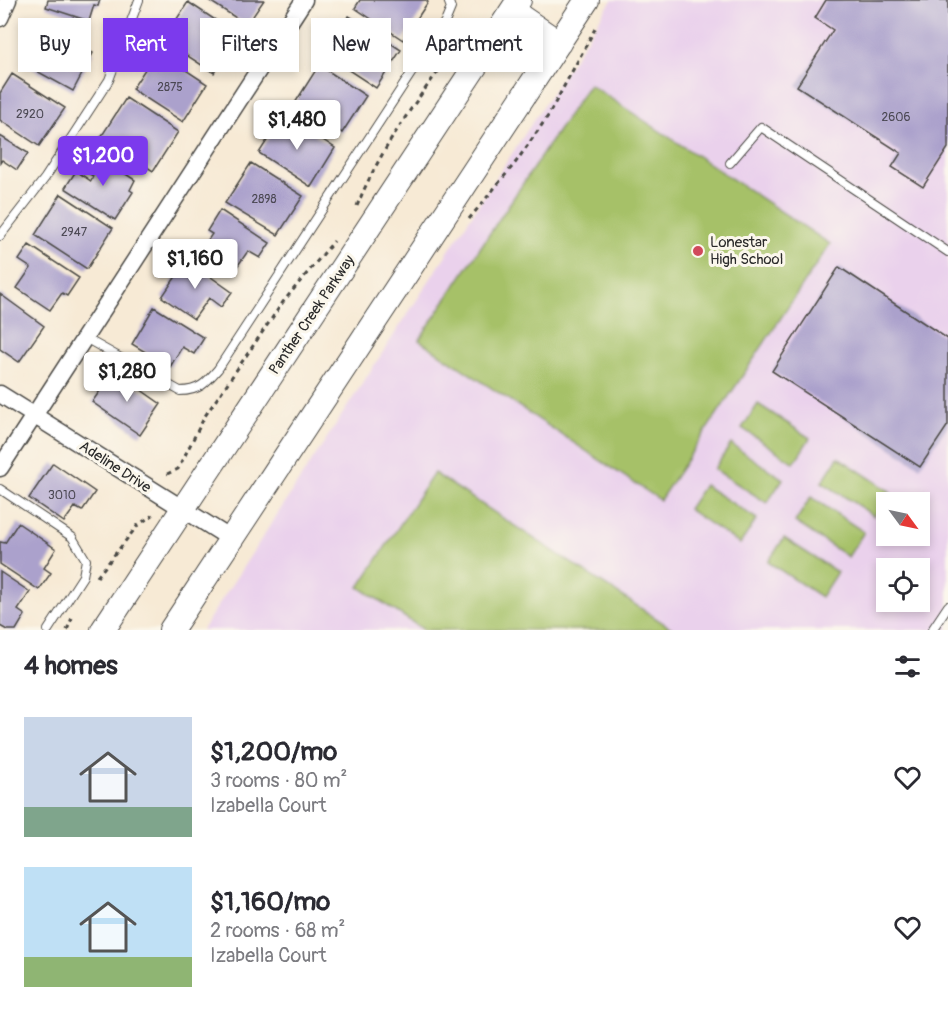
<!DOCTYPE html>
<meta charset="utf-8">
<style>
:root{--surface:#fff;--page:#f7f7f7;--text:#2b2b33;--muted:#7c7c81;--accent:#7c3aed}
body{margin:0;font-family:Pangolin,sans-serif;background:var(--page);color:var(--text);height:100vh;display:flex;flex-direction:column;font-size:22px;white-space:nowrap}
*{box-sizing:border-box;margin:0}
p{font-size:20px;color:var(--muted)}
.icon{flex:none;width:33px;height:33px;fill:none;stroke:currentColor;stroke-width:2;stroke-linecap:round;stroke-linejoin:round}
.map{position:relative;height:630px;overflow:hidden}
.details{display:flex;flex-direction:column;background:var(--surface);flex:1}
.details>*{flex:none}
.banner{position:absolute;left:18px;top:18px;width:600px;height:54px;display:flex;gap:12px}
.needle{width:39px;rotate:123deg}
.tools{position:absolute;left:876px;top:492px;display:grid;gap:12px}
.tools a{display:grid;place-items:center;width:54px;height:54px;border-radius:0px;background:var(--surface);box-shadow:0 3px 9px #0003;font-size:30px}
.price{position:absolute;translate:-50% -51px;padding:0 14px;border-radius:6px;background:#fff;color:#222;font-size:20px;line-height:39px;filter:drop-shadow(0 2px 3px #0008)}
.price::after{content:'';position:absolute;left:50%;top:36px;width:18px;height:14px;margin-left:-9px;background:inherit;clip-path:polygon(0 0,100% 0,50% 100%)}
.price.selected{background:var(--accent);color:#fff}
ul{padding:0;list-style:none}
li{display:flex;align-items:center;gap:18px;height:150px;padding:0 24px}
li span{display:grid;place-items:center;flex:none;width:168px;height:120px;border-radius:0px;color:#555}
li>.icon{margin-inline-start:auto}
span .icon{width:72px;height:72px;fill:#fffc;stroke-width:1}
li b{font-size:26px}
h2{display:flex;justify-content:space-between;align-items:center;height:72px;padding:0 24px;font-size:26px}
.pill{padding:0 21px;border-radius:0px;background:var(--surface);box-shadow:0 3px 9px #0003;font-size:21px;line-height:54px}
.pill.selected{background:var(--accent);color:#fff}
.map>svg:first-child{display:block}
</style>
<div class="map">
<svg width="948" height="630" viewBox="0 0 948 630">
<rect width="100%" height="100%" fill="#fbf7ec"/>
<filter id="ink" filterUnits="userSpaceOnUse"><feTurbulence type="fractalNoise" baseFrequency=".0167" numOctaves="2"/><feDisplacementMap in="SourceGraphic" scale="12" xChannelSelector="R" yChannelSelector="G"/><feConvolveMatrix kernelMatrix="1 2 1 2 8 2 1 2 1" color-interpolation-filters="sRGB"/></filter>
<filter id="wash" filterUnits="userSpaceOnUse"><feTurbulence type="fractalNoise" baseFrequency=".008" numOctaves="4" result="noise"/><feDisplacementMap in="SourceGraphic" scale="24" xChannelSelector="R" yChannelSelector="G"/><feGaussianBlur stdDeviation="1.35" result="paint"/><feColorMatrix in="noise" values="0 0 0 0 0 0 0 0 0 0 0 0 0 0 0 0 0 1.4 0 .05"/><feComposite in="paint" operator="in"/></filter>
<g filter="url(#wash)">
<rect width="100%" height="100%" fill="#f7ead5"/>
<path fill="#ead1ec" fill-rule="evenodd" d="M612 0H948V630H202ZM886 502H920V536H886ZM886 568H920V602H886Z"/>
<path fill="#a6c167" stroke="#687649" stroke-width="1.5" d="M589 84 830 244 660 500 419 340Z
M758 404 810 438 794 463 742 428Z
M731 444 783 479 767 503 714 469Z
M838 457 891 492 874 516 822 482Z
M434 473 674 630H424L359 587Z
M704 485 757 519 740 544 688 509Z
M811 497 864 532 848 557 795 522Z
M784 538 837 572 821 597 768 562Z"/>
<g id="blocks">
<path fill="#aba1cc" d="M48 0H100L98 6 94 5 89 21 46 7Z
M208 0H264L247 25Z
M360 0H426L428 2 403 40 355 8Z
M826 0H948V148L923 187 892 167 901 153 797 86 833 30 815 18Z
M188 2 238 35 214 73 163 40Z
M349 16 401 50 376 88 324 54Z
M42 26 93 53 73 91 22 63Z
M157 51 207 84 183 122 132 89Z
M319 65 366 96 342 133 295 103Z
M12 74 65 108 39 146 0 120V93Z
M126 98 178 132 153 171 101 137Z
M284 114 335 148 311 187 259 153Z
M0 136 28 153 17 170 2 160 0 163Z
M93 153 135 180 130 190 133 192 115 220 65 188 76 171 91 181 93 176 82 169Z
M251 163 303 196 278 235 225 203Z
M61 194 113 228 87 269 35 235Z
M220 210 270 243 260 258 248 251 234 271 202 249 212 234 207 231Z
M29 245 79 278 67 296 62 293 50 310 17 288 31 268 19 260Z
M187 260 232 292 221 307 209 298 194 319 162 297Z
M839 267 948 339V425L920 467 772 371Z
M0 294 44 326 19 362 0 349Z
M154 307 204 338 194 354 182 347 170 367 132 344Z
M114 371 161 404 140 435 92 402Z
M53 463 95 492 82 511 75 507 64 522 29 498Z
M18 523 56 549 44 568 51 573 39 590 0 564V542L5 543Z
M0 572 30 592 18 610 25 615 16 630H7L0 626Z"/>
</g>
</g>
<g filter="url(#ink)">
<use href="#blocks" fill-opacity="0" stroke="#4a4844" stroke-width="1.5"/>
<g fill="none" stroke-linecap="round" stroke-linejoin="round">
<defs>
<path id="service" d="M730 163 761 127 948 252
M0 236 45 178 109 80 139 0
M85 338 180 391C199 391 206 383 218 369L446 20 451 8 448 0
M0 489 72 537 86 560 83 576 48 630
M932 630 948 606"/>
<path id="minor" d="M0 18 8 0
M0 394 231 539
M0 468 304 0"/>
<path id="secondary" d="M512 11 559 43
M103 630 519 0
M171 630 587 0"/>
</defs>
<use href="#service" stroke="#4a4844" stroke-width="10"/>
<use href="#minor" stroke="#4a4844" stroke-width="19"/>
<use href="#secondary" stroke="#4a4844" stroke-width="26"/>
<path stroke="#4a4844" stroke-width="3" stroke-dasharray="4.5 4.5" stroke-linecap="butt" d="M357 206C383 141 435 73 480 19
M469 219 516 162 548 116 596 27
M167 474 178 469 205 416 283 302 334 241
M97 577 138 525 153 515
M67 630 72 618"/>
<use href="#service" stroke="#fff" stroke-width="8"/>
<use href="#minor" stroke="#fff" stroke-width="16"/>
<use href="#secondary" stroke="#fff" stroke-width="24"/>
</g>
</g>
<circle fill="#d1495b" stroke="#fbf7ec" stroke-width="2" cx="698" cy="251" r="6"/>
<g text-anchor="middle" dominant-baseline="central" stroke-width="6" stroke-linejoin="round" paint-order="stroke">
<g font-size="12" fill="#4b4853">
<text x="170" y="87">2875</text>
<text x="30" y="114">2920</text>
<text x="896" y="117">2606</text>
<text x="264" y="199">2898</text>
<text x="74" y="232">2947</text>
<text x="62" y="495">3010</text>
</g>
<g font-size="15" fill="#2b2b2b" stroke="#fbf7ec" text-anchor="start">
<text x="710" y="242">Lonestar<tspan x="710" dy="17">High School</tspan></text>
</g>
<g font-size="15" fill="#2b2b2b" stroke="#fbf7ec">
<text transform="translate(312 315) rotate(-56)">Panther Creek Parkway</text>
<text transform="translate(115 467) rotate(33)">Adeline Drive</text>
</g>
</g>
</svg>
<div class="tools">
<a><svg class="needle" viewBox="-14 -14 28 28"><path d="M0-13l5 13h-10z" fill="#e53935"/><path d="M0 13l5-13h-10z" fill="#7c7c81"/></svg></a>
<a><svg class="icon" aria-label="locate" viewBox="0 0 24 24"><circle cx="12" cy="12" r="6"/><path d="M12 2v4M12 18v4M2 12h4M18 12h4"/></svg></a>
</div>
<b class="price" style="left:297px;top:151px">$1,480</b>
<b class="price selected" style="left:103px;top:187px">$1,200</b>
<b class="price" style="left:195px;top:290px">$1,160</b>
<b class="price" style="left:127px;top:403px">$1,280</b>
<div class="banner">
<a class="pill">Buy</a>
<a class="pill selected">Rent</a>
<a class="pill">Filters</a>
<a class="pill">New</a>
<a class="pill">Apartment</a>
</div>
</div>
<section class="details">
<h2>4 homes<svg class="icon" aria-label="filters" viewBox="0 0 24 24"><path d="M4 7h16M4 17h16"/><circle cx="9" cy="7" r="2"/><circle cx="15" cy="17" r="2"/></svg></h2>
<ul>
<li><span style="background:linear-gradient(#c9d6e8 75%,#7fa58c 0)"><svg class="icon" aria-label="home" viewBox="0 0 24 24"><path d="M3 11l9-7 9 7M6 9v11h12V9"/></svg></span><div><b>$1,200/mo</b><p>3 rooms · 80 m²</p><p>Izabella Court</p></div><svg class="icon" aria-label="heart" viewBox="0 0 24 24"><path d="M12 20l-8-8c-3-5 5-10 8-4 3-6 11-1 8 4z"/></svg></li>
<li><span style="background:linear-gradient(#bfe0f5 75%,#8fb573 0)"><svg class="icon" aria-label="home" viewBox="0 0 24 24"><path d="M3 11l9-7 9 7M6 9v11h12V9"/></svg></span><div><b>$1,160/mo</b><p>2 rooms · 68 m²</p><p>Izabella Court</p></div><svg class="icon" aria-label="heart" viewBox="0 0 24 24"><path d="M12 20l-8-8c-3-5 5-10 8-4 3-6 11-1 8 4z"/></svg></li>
</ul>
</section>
